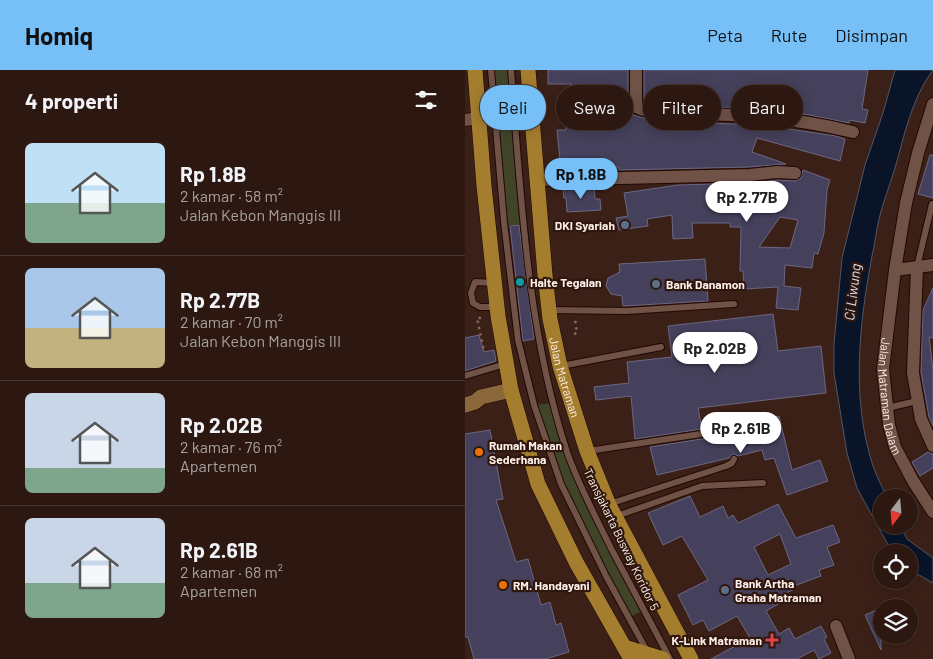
<!DOCTYPE html>
<html lang="id">
<meta charset="utf-8">
<style>
:root{--surface:#2c1811;--page:#38251f;--text:#f1f3f6;--muted:#a6a09f;--line:#483731;--accent:#76c0f7}
body{margin:0;font-family:Barlow,sans-serif;background:var(--page);color:var(--text);height:100vh;display:flex;flex-direction:column;font-size:19px;white-space:nowrap}
*{box-sizing:border-box;margin:0}
p{font-size:16px;color:var(--muted)}
.icon{flex:none;width:28px;height:28px;fill:none;stroke:currentColor;stroke-width:2;stroke-linecap:round;stroke-linejoin:round}
.map{position:relative;flex:1;overflow:hidden}
.drawer{display:flex;flex-direction:column;background:var(--surface);width:465px}
.drawer>*{flex:none}
.top-card{position:absolute;left:15px;top:15px;width:378px;height:45px;display:flex;gap:10px}
.needle{width:32px;rotate:196deg}
.fabs{position:absolute;left:408px;top:419px;display:grid;gap:10px}
.fabs a{display:grid;place-items:center;width:45px;height:45px;border-radius:50%;background:var(--surface);box-shadow:0 2px 12px #0003,0 0 0 1px var(--line);font-size:25px}
.price{position:absolute;translate:-50% -42px;padding:0 11px;border-radius:18px;background:#fff;color:#222;font-size:16px;line-height:32px;filter:drop-shadow(0 1px 2px #0008)}
.price::after{content:'';position:absolute;left:50%;top:30px;width:15px;height:11px;margin-left:-8px;background:inherit;clip-path:polygon(0 0,100% 0,50% 100%)}
.price.on{background:var(--accent);color:#111}
ul{padding:0;list-style:none}
li{display:flex;align-items:center;gap:15px;height:125px;padding:0 25px}
li+li{border-top:1px solid var(--line)}
li span{display:grid;place-items:center;flex:none;width:140px;height:100px;border-radius:8px;color:#555}
li>.icon{margin-inline-start:auto}
span .icon{width:60px;height:60px;fill:#fffc;stroke-width:1}
li b{font-size:21px}
h2{display:flex;justify-content:space-between;align-items:center;height:60px;padding:0 25px;font-size:21px}
.pill{padding:0 18px;border-radius:22px;background:var(--surface);box-shadow:0 2px 12px #0003,0 0 0 1px var(--line);font-size:18px;line-height:45px}
.pill.on{background:var(--accent);color:#111}
header{display:flex;align-items:center;gap:30px;box-sizing:border-box;height:70px;padding:0 25px;background:var(--accent);color:#111}
header strong{font-size:24px}
nav{display:flex;gap:28px;margin-inline-start:auto;font-size:18px}
main{display:flex;flex:1;min-height:0}
.map>svg:first-child{display:block}
</style>
<header>
<strong>Homiq</strong>
<nav><a>Peta</a><a>Rute</a><a>Disimpan</a></nav>
</header>
<main>
<section class="drawer">
<h2>4 properti<svg class="icon" aria-label="filters" viewBox="0 0 24 24"><path d="M4 7h16M4 17h16"/><circle cx="9" cy="7" r="2"/><circle cx="15" cy="17" r="2"/></svg></h2>
<ul>
<li><span style="background:linear-gradient(#bfe0f5 60%,#7fa58c 0)"><svg class="icon" aria-label="home" viewBox="0 0 24 24"><path d="M3 11l9-7 9 7M6 9v11h12V9"/></svg></span><div><b>Rp 1.8B</b><p>2 kamar · 58 m²</p><p>Jalan Kebon Manggis III</p></div></li>
<li><span style="background:linear-gradient(#a9c7e8 60%,#c2b280 0)"><svg class="icon" aria-label="home" viewBox="0 0 24 24"><path d="M3 11l9-7 9 7M6 9v11h12V9"/></svg></span><div><b>Rp 2.77B</b><p>2 kamar · 70 m²</p><p>Jalan Kebon Manggis III</p></div></li>
<li><span style="background:linear-gradient(#c9d6e8 75%,#7fa58c 0)"><svg class="icon" aria-label="home" viewBox="0 0 24 24"><path d="M3 11l9-7 9 7M6 9v11h12V9"/></svg></span><div><b>Rp 2.02B</b><p>2 kamar · 76 m²</p><p>Apartemen</p></div></li>
<li><span style="background:linear-gradient(#c9d6e8 65%,#7fa58c 0)"><svg class="icon" aria-label="home" viewBox="0 0 24 24"><path d="M3 11l9-7 9 7M6 9v11h12V9"/></svg></span><div><b>Rp 2.61B</b><p>2 kamar · 68 m²</p><p>Apartemen</p></div></li>
</ul>
</section>
<div class="map">
<svg width="468" height="589" viewBox="0 0 468 589">
<rect width="100%" height="100%" fill="#3b2017"/>
<path fill="#40452a" d="M26 0H46L59 154 39 156Z
M88 333 103 383 179 540 163 548 96 414 69 335Z"/>
<path fill="#091429" stroke="#525663" d="M430 0H468C447 28 439 66 430 98 425 115 418 132 414 149 411 161 410 174 407 186 394 255 386 329 408 396 412 407 417 417 422 427L416 428V455H435L442 469 468 488V513L444 499V482H427L392 418 382 383 369 303V274L377 188 400 95 418 43Z"/>
<path fill="#45405b" stroke="#6c6784" fill-rule="evenodd" d="M83 0H163V37L165 42 168 45 190 51 296 55 371 66 380 69 375 91 292 68 287 82 321 94 284 97 154 100V97H127L128 101H96L92 60H101V45H105L106 14H83Z
M179 0H403L397 39 403 40 400 53 385 50 384 53 344 45 297 39 192 35 179 31Z
M465 85H468V128L453 124Z
M338 100 365 110 362 120 359 163 353 184 349 183 347 198 320 195 319 216 336 218 333 240 311 238 313 217 279 219 278 201H275L276 157H265V153H227L228 168 208 169 207 145 182 149 183 156 154 160 151 148 163 146 159 123 213 115 285 113 312 110 330 111 336 108ZM315 147 333 150 325 178 294 177Z
M129 117 130 129H135L136 140 102 142 101 128H99L98 118Z
M54 155 69 269 58 271 45 156Z
M240 189 243 231 158 236 157 226 146 224 141 216 143 208 155 202 154 194Z
M468 218V268L464 267 468 300V356L464 347 456 302 458 240Z
M308 244 313 281 356 276 361 323 233 338 237 359 170 369 166 326 131 330 129 317 164 313 162 292 207 287 203 256Z
M14 265 19 282 29 280 31 291 0 301V268Z
M314 346 327 400 355 390 363 411 322 425 309 388 300 390 297 380 273 386 268 384 264 388 192 405 185 377 256 366 268 368 272 363 269 358Z
M25 360 38 429 31 430 51 492 63 489 76 535 85 532 91 555 96 553 104 582 80 589H9L3 567H0V364Z
M463 382 468 384V398L455 406 447 392Z
M225 426 235 447 258 436 263 448 268 445 273 453 313 434 331 468 368 455 375 472 362 477 369 495 354 500 356 506 329 516 330 519 312 527 315 533 301 541 314 564 324 558 330 569 356 556 362 567 359 569 366 583 354 589 349 580 332 589H246L285 568 272 546 244 561 238 550 228 555 213 525 243 510 217 466 198 475 183 443ZM315 464 326 494 303 505 289 477Z
M416 538V580L400 545Z"/>
<g fill="none" stroke-linecap="round" stroke-linejoin="round">
<defs>
<path id="lane" d="M26 0 39 152 53 270 69 335 96 414 141 506 182 581
M46 0C56 128 62 259 102 382 114 416 132 450 148 482 167 517 186 553 205 589
M452 197 467 134
M29 213 10 212 6 223 8 233 15 237H32
M85 240 161 241 269 234
M96 296 196 277
M0 306 40 294
M422 338 452 331
M123 381 256 361 267 363
M144 434 261 396 267 393 269 389
M149 447 237 416 298 413"/>
<g id="street">
<path d="M171 0V37C192 48 241 43 266 45 307 47 348 52 388 62"/>
<path id="s1" d="M468 34 453 83 441 133 430 200 418 299 424 355 430 377 448 411 468 442"/>
<path d="M0 50 14 48"/>
<path d="M71 110 285 105 312 102 330 103"/>
<path d="M452 197 448 303 456 349 468 376"/>
<path d="M430 200 468 195"/>
<path d="M371 556 384 589"/>
</g>
<path id="secondary" d="M0 335 10 332 16 327 46 320"/>
<g id="primary">
<path d="M10 0 19 116 33 246 46 320 73 414 111 492 166 589"/>
<path id="s2" d="M63 0 80 205 85 249 95 296 122 381 144 435 226 589"/>
<path d="M159 577 198 589"/>
</g>
</defs>
<use href="#lane" stroke="#210903" stroke-width="8"/>
<use href="#street" stroke="#210903" stroke-width="14"/>
<use href="#secondary" stroke="#210903" stroke-width="16"/>
<use href="#primary" stroke="#210903" stroke-width="16"/>
<path stroke="#7f6961" stroke-width="2.5" stroke-dasharray="2.5 4" stroke-linecap="butt" d="M16 248H12L19 281H20
M109 264 112 263 110 249"/>
<use href="#lane" stroke="#705247" stroke-width="6"/>
<use href="#street" stroke="#705247" stroke-width="12"/>
<use href="#secondary" stroke="#8a683b" stroke-width="15"/>
<use href="#primary" stroke="#a47d2f" stroke-width="15"/>
</g>
<g fill="#5c6f8a" stroke="#30170e" stroke-width="2">
<circle cx="160" cy="155" r="5"/>
<circle cx="191" cy="214" r="5"/>
<circle cx="260" cy="520" r="5"/>
</g>
<circle fill="#0f9aa8" stroke="#30170e" stroke-width="2" cx="55" cy="212" r="5"/>
<g fill="#e8710a" stroke="#30170e" stroke-width="2">
<circle cx="14" cy="382" r="5"/>
<circle cx="38" cy="515" r="5"/>
</g>
<path fill="#e0444e" stroke="#30170e" stroke-width="2" d="M304.5 562.5h5v5h5v5h-5v5h-5v-5h-5v-5h5z"/>
<g text-anchor="middle" dominant-baseline="central" stroke-width="4.5" stroke-linejoin="round" paint-order="stroke">
<g font-size="12" font-weight="bold" fill="#feefea" stroke="#30170e" text-anchor="start">
<text x="150" y="155" text-anchor="end">DKI Syariah</text>
<text x="65" y="212">Halte Tegalan</text>
<text x="201" y="214">Bank Danamon</text>
<text x="24" y="375">Rumah Makan<tspan x="24" dy="14">Sederhana</tspan></text>
<text x="270" y="513">Bank Artha<tspan x="270" dy="14">Graha Matraman</tspan></text>
<text x="48" y="515">RM. Handayani</text>
<text x="297" y="570" text-anchor="end">K-Link Matraman</text>
</g>
<g font-size="12" fill="#feefea" stroke="#30170e">
<text stroke="none"><textPath href="#s2" startOffset="310">Jalan Matraman</textPath></text>
<text stroke="none"><textPath href="#s1" startOffset="298">Jalan Matraman Dalam</textPath></text>
<text transform="translate(157 469) rotate(64)">Transjakarta Busway Koridor 5</text>
</g>
<g font-size="14" font-style="italic" fill="#d6e1f5" stroke="#30170e">
<text transform="translate(387 222) rotate(-83)">Ci Liwung</text>
</g>
</g>
</svg>
<div class="fabs">
<a><svg class="needle" viewBox="-14 -14 28 28"><path d="M0-13l5 13h-10z" fill="#e53935"/><path d="M0 13l5-13h-10z" fill="#a6a09f"/></svg></a>
<a><svg class="icon" aria-label="locate" viewBox="0 0 24 24"><circle cx="12" cy="12" r="6"/><path d="M12 2v4M12 18v4M2 12h4M18 12h4"/></svg></a>
<a><svg class="icon" aria-label="layers" viewBox="0 0 24 24"><path d="M12 4l9 5-9 5-9-5zM3 14l9 5 9-5"/></svg></a>
</div>
<b class="price on" style="left:116px;top:130px">Rp 1.8B</b>
<b class="price" style="left:282px;top:153px">Rp 2.77B</b>
<b class="price" style="left:250px;top:304px">Rp 2.02B</b>
<b class="price" style="left:276px;top:384px">Rp 2.61B</b>
<div class="top-card">
<a class="pill on">Beli</a>
<a class="pill">Sewa</a>
<a class="pill">Filter</a>
<a class="pill">Baru</a>
</div>
</div>
</main>
